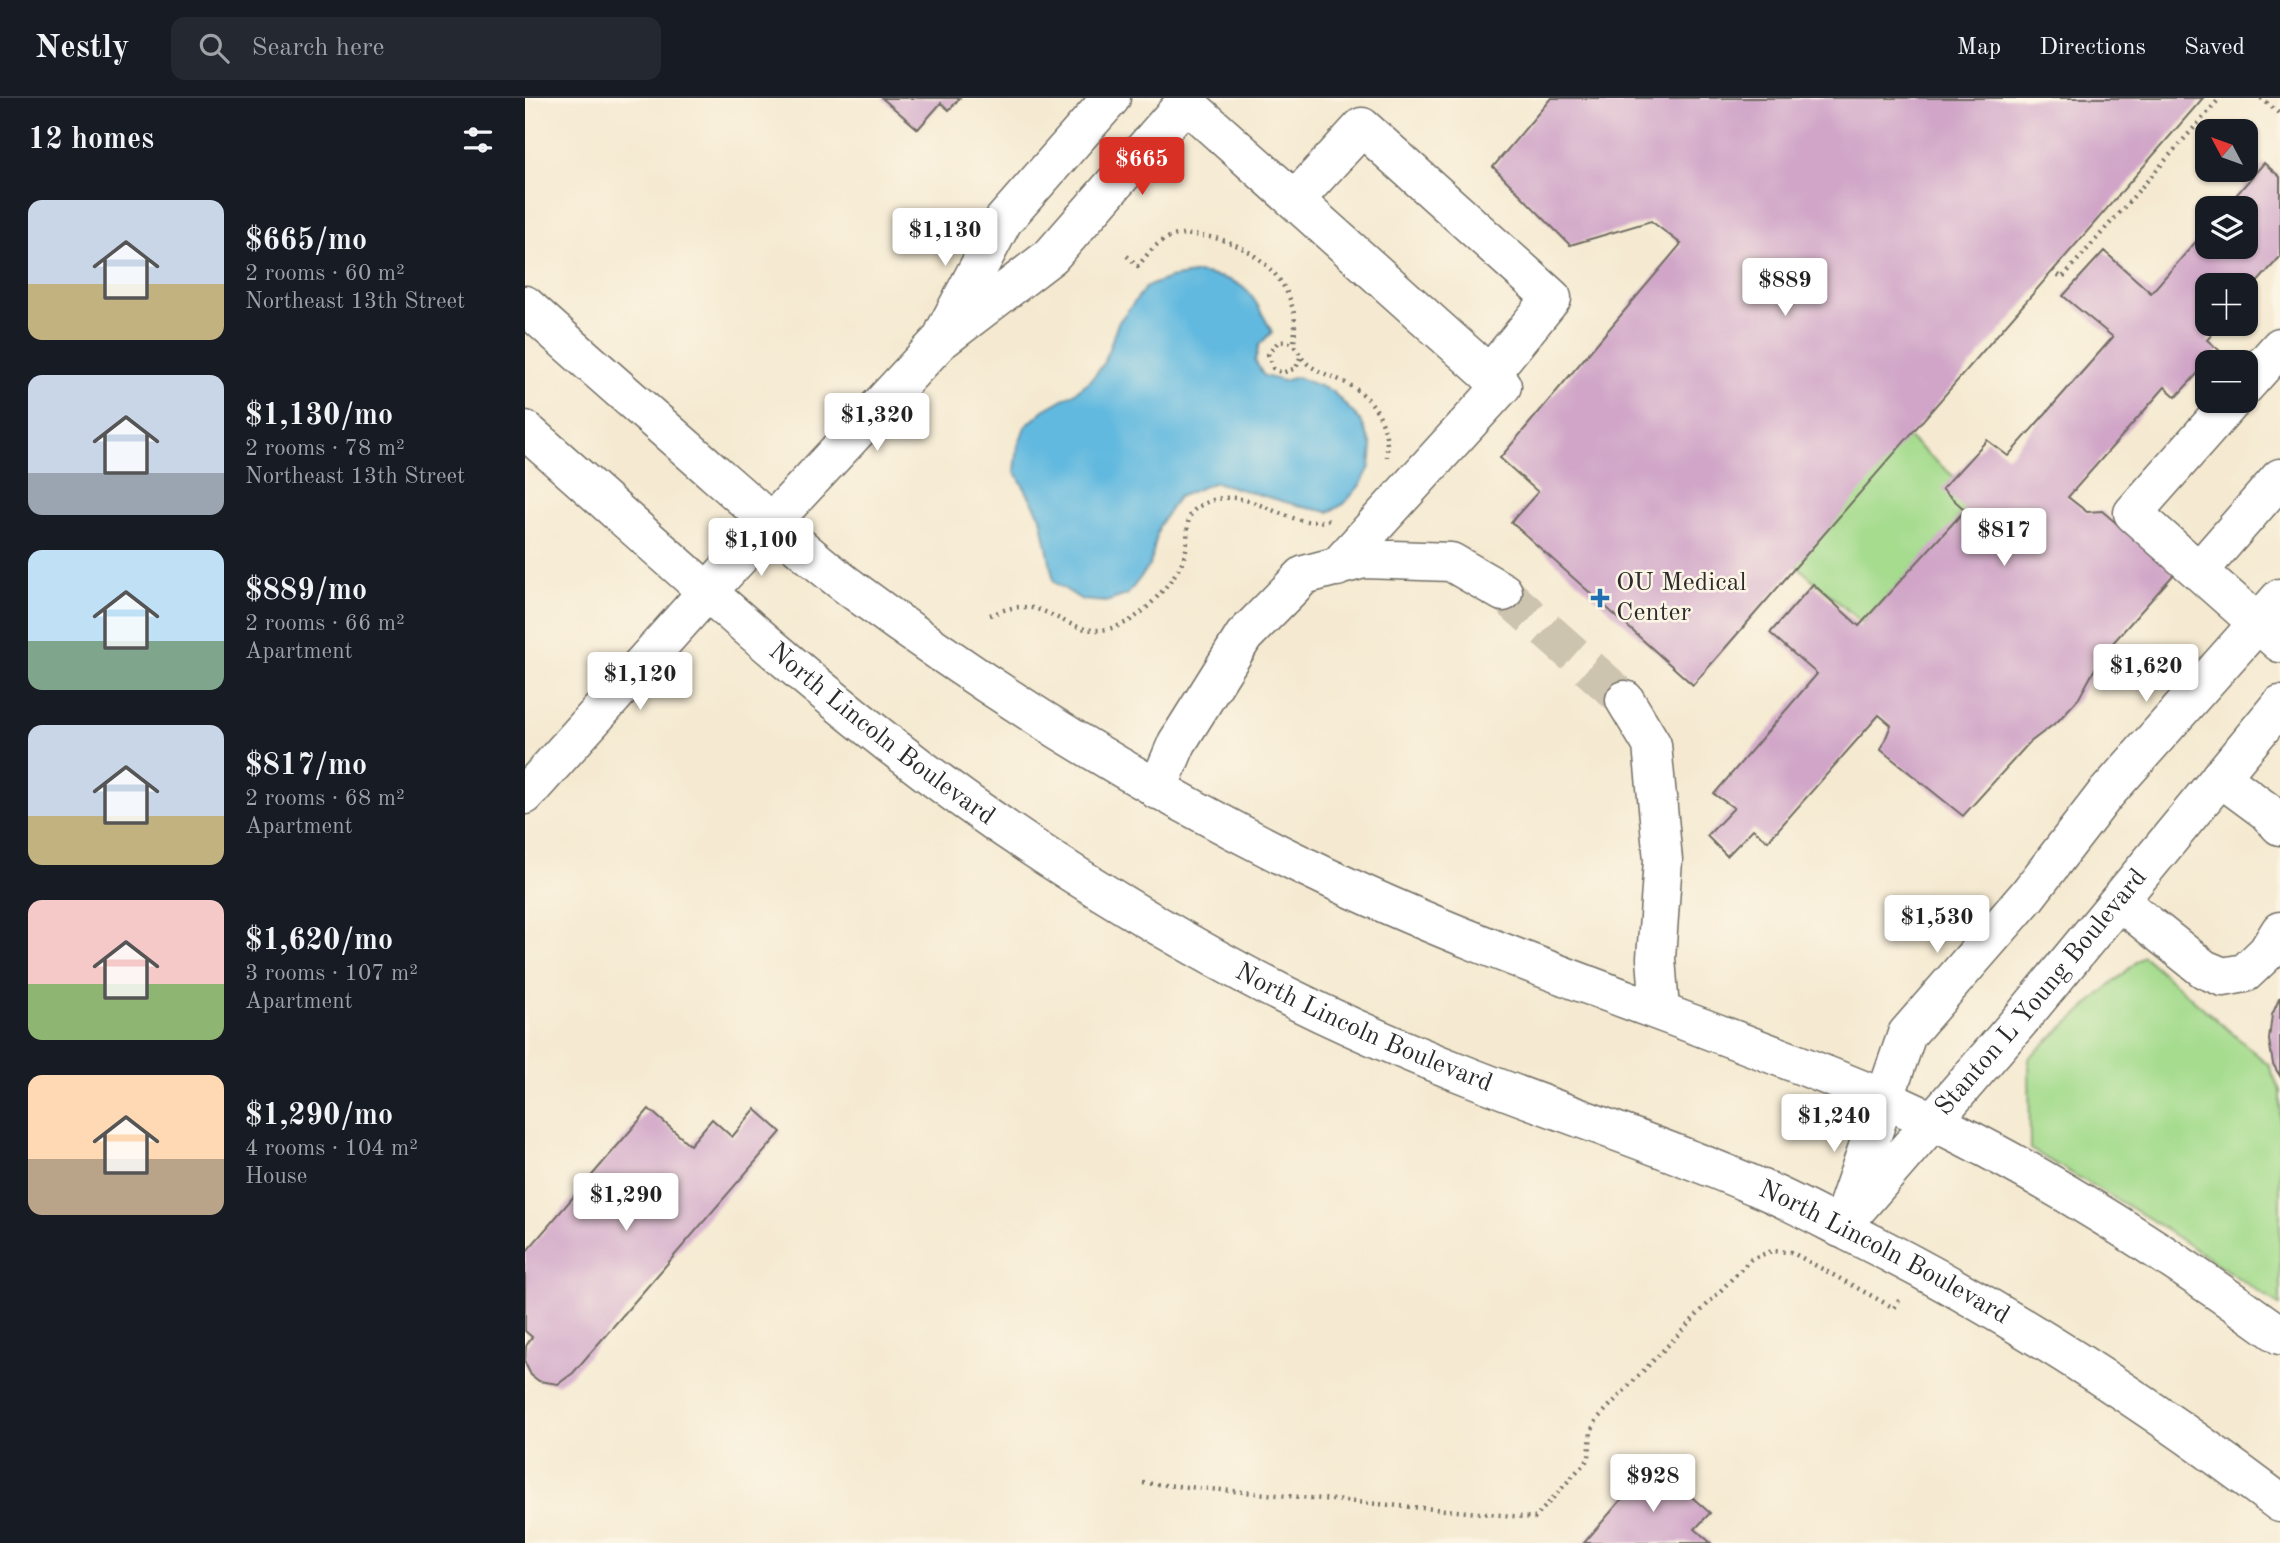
<!DOCTYPE html>
<meta charset="utf-8">
<style>
:root{--surface:#171b24;--page:#242831;--text:#f1f3f6;--muted:#9ea1a6;--line:#363941;--accent:#d93025}
body{margin:0;font-family:"Old Standard TT",serif;background:var(--page);color:var(--text);height:100vh;display:flex;flex-direction:column;font-size:26px;white-space:nowrap}
*{box-sizing:border-box;margin:0}
p{font-size:23px;color:var(--muted)}
.icon{flex:none;width:38px;height:38px;fill:none;stroke:currentColor;stroke-width:2;stroke-linecap:round;stroke-linejoin:round}
.map{position:relative;flex:1;overflow:hidden}
.panel{display:flex;flex-direction:column;background:var(--surface);width:525px}
.panel>*{flex:none}
.needle{width:46px;rotate:311deg}
.fabs{position:absolute;left:1670px;top:21px;display:grid;gap:14px}
.fabs a{display:grid;place-items:center;width:63px;height:63px;border-radius:14px;background:var(--surface);box-shadow:0 2px 5px #0004;font-size:35px}
.price{position:absolute;translate:-50% -60px;padding:0 16px;border-radius:7px;background:#fff;color:#222;font-size:23px;line-height:46px;filter:drop-shadow(0 2px 4px #0008)}
.price::after{content:'';position:absolute;left:50%;top:42px;width:21px;height:16px;margin-left:-10px;background:inherit;clip-path:polygon(0 0,100% 0,50% 100%)}
.price.current{background:var(--accent);color:#fff}
ul{padding:0;list-style:none}
li{display:flex;align-items:center;gap:21px;height:175px;padding:0 28px}
li span{display:grid;place-items:center;flex:none;width:196px;height:140px;border-radius:14px;color:#555}
li>.icon{margin-inline-start:auto}
span .icon{width:84px;height:84px;fill:#fffc;stroke-width:1}
li b{font-size:30px}
h2{display:flex;justify-content:space-between;align-items:center;height:84px;padding:0 28px;font-size:30px}
header{display:flex;align-items:center;gap:42px;box-sizing:border-box;height:98px;padding:0 35px;background:var(--surface);border-bottom:2px solid var(--line)}
header strong{font-size:33px}
nav{display:flex;gap:38px;margin-inline-start:auto;font-size:24px}
.search{width:490px;height:63px;background:var(--page);display:flex;align-items:center;gap:18px;box-sizing:border-box;padding:0 24px;border-radius:14px;color:var(--muted);font-size:26px}
main{display:flex;flex:1;min-height:0}
.map>svg:first-child{display:block}
</style>
<header>
<strong>Nestly</strong>
<div class="search"><svg class="icon" aria-label="search" viewBox="0 0 24 24"><circle cx="10" cy="10" r="6"/><path d="M15 15l6 6"/></svg>Search here</div>
<nav><a>Map</a><a>Directions</a><a>Saved</a></nav>
</header>
<main>
<section class="panel">
<h2>12 homes<svg class="icon" aria-label="filters" viewBox="0 0 24 24"><path d="M4 7h16M4 17h16"/><circle cx="9" cy="7" r="2"/><circle cx="15" cy="17" r="2"/></svg></h2>
<ul>
<li><span style="background:linear-gradient(#c9d6e8 60%,#c2b280 0)"><svg class="icon" aria-label="home" viewBox="0 0 24 24"><path d="M3 11l9-7 9 7M6 9v11h12V9"/></svg></span><div><b>$665/mo</b><p>2 rooms · 60 m²</p><p>Northeast 13th Street</p></div></li>
<li><span style="background:linear-gradient(#c9d6e8 70%,#9aa5b1 0)"><svg class="icon" aria-label="home" viewBox="0 0 24 24"><path d="M3 11l9-7 9 7M6 9v11h12V9"/></svg></span><div><b>$1,130/mo</b><p>2 rooms · 78 m²</p><p>Northeast 13th Street</p></div></li>
<li><span style="background:linear-gradient(#bfe0f5 65%,#7fa58c 0)"><svg class="icon" aria-label="home" viewBox="0 0 24 24"><path d="M3 11l9-7 9 7M6 9v11h12V9"/></svg></span><div><b>$889/mo</b><p>2 rooms · 66 m²</p><p>Apartment</p></div></li>
<li><span style="background:linear-gradient(#c9d6e8 65%,#c2b280 0)"><svg class="icon" aria-label="home" viewBox="0 0 24 24"><path d="M3 11l9-7 9 7M6 9v11h12V9"/></svg></span><div><b>$817/mo</b><p>2 rooms · 68 m²</p><p>Apartment</p></div></li>
<li><span style="background:linear-gradient(#f6c9c9 60%,#8fb573 0)"><svg class="icon" aria-label="home" viewBox="0 0 24 24"><path d="M3 11l9-7 9 7M6 9v11h12V9"/></svg></span><div><b>$1,620/mo</b><p>3 rooms · 107 m²</p><p>Apartment</p></div></li>
<li><span style="background:linear-gradient(#ffd9b3 60%,#b9a48a 0)"><svg class="icon" aria-label="home" viewBox="0 0 24 24"><path d="M3 11l9-7 9 7M6 9v11h12V9"/></svg></span><div><b>$1,290/mo</b><p>4 rooms · 104 m²</p><p>House</p></div></li>
</ul>
</section>
<div class="map">
<svg width="1755" height="1445" viewBox="0 0 1755 1445">
<rect width="100%" height="100%" fill="#fcf5e5"/>
<filter id="ink" filterUnits="userSpaceOnUse"><feTurbulence type="fractalNoise" baseFrequency=".0143" numOctaves="2"/><feDisplacementMap in="SourceGraphic" scale="14" xChannelSelector="R" yChannelSelector="G"/><feConvolveMatrix kernelMatrix="1 2 1 2 8 2 1 2 1" color-interpolation-filters="sRGB"/></filter>
<filter id="wash" filterUnits="userSpaceOnUse"><feTurbulence type="fractalNoise" baseFrequency=".00686" numOctaves="4" result="noise"/><feDisplacementMap in="SourceGraphic" scale="28" xChannelSelector="R" yChannelSelector="G"/><feGaussianBlur stdDeviation="1.57" result="paint"/><feColorMatrix in="noise" values="0 0 0 0 0 0 0 0 0 0 0 0 0 0 0 0 0 1.4 0 .05"/><feComposite in="paint" operator="in"/></filter>
<g filter="url(#wash)">
<rect width="100%" height="100%" fill="#f5ead1"/>
<path fill="#a5dc8e" stroke="#68845c" stroke-width="2" d="M1378 335 1454 400 1337 525 1265 462Z
M1618 858 1744 967 1755 993V1208L1625 1121 1505 1051 1504 960Z"/>
<path fill="#62b9df" stroke="#467285" stroke-width="2" d="M674 175C723 183 724 191 747 234L734 247 730 263 739 278 758 283 772 279 807 293 836 323 847 348 845 369 836 386 819 406 804 414 778 409 690 384 653 399 634 428 625 467 602 497 581 504 557 502 529 484 516 419 490 373 493 348 500 329 519 312 549 295 566 282 579 265 593 225 621 189 644 180Z"/>
<g id="blocks">
<path fill="#d0a5c8" d="M357 0H435L424 12 416 5 393 31Z
M1026 0H1678L1168 587 986 424 1013 394 975 360 1156 146 1126 123 1045 147 968 69Z
M1739 65 1755 79V159L1720 198V187H1682V226H1696L1682 242 1694 252 1651 299 1640 289 1543 399 1562 414 1577 413 1650 475 1578 556 1554 600 1533 623 1504 645 1438 718 1356 652 1366 627 1354 617 1243 743 1228 731 1202 758 1182 738 1209 710 1189 696 1292 576 1245 535 1288 486 1334 528 1440 412 1417 391 1462 342 1483 358 1588 239 1538 198 1579 153 1626 195 1682 131V149H1720V110H1700Z
M1755 899V978L1748 966 1744 942 1747 917Z
M124 1011 165 1047 187 1021 207 1039 230 1011 256 1034 48 1275 33 1286 14 1283 6 1277 0 1265 1 1248 7 1239 0 1233V1155Z
M1128 1365 1185 1415 1170 1431 1186 1445H1059Z"/>
</g>
</g>
<g filter="url(#ink)">
<use href="#blocks" fill-opacity="0" stroke="#726e65" stroke-width="2"/>
<g fill="none" stroke-linecap="round" stroke-linejoin="round">
<path stroke="#cdc4b0" stroke-width="38" stroke-dasharray="38 19" stroke-linecap="butt" d="M978 494 1100 602"/>
<defs>
<path id="minor" d="M660 4 977 288 812 469
M771 101 837 29 1027 200 964 277
M1720 288 1755 249
M1707 303 1608 415 1755 545
M1674 473 1755 380
M1100 602 1127 647 1138 762 1131 860 1135 912
M1695 679 1741 713 1755 728
M632 692 652 645 719 538 779 477 839 461 926 464 978 494
M1594 803 1679 871 1698 879 1720 875 1742 854 1755 833"/>
<g id="major">
<path d="M0 207C64 265 129 321 193 378 237 416 280 456 327 491 470 597 623 692 783 770 969 861 1167 920 1357 1000 1496 1060 1632 1148 1755 1237"/>
<path d="M420 233 478 123 586 0"/>
<path id="s1" d="M0 332C120 437 237 547 363 645 475 733 595 809 721 877 794 916 871 950 948 980 1042 1017 1138 1048 1230 1088 1262 1101 1293 1118 1324 1134 1477 1210 1619 1302 1755 1405"/>
<path d="M0 697 182 494 414 244 526 158 664 0"/>
<path id="s2" d="M1328 1115 1497 920 1755 607"/>
<path d="M1315 1130 1382 936 1502 798 1579 698 1755 500"/>
</g>
</defs>
<use href="#minor" stroke="#726e65" stroke-width="41"/>
<use href="#major" stroke="#726e65" stroke-width="41"/>
<path stroke="#726e65" stroke-width="4.5" stroke-dasharray="2 5" stroke-linecap="butt" d="M1736 0 1755 16
M602 158 613 168C622 157 631 144 645 139 655 135 667 137 677 138 715 141 757 170 767 208 771 220 770 233 769 246
M1528 172 1537 180 1695 0
M775 260 771 270 757 275 748 270 743 256 753 244C774 241 771 258 784 267 795 275 807 278 819 284 850 299 864 326 862 359
M465 517C474 514 485 509 495 509 534 508 552 549 602 524 621 515 650 481 658 462 669 434 650 414 688 402 729 389 765 435 806 421
M618 1385 1010 1420 1064 1360 1066 1333 1072 1321 1226 1161 1247 1153 1266 1154 1369 1210 1375 1201"/>
<use href="#minor" stroke="#fff" stroke-width="38"/>
<use href="#major" stroke="#fff" stroke-width="38"/>
</g>
</g>
<path fill="#1f6fb2" stroke="#fcf5e5" stroke-width="2.5" d="M1071.5 489.5h7v7h7v7h-7v7h-7v-7h-7v-7h7z"/>
<g text-anchor="middle" dominant-baseline="central" stroke-width="5" stroke-linejoin="round" paint-order="stroke">
<g font-size="26" fill="#2b2b2b" stroke="#fcf5e5" text-anchor="start">
<text x="1091" y="485">OU Medical<tspan x="1091" dy="30">Center</tspan></text>
</g>
<g font-size="26" fill="#2b2b2b" stroke="#fcf5e5">
<text stroke="none"><textPath href="#s1" startOffset="469">North Lincoln Boulevard</textPath></text>
<text stroke="none"><textPath href="#s2" startOffset="290">Stanton L Young Boulevard</textPath></text>
<text stroke="none"><textPath href="#s1" startOffset="1036">North Lincoln Boulevard</textPath></text>
<text stroke="none"><textPath href="#s1" startOffset="1603">North Lincoln Boulevard</textPath></text>
</g>
</g>
</svg>
<div class="fabs">
<a><svg class="needle" viewBox="-14 -14 28 28"><path d="M0-13l5 13h-10z" fill="#e53935"/><path d="M0 13l5-13h-10z" fill="#9ea1a6"/></svg></a>
<a><svg class="icon" aria-label="layers" viewBox="0 0 24 24"><path d="M12 4l9 5-9 5-9-5zM3 14l9 5 9-5"/></svg></a>
<a>+</a>
<a>−</a>
</div>
<b class="price current" style="left:617px;top:99px">$665</b>
<b class="price" style="left:420px;top:170px">$1,130</b>
<b class="price" style="left:1260px;top:220px">$889</b>
<b class="price" style="left:352px;top:355px">$1,320</b>
<b class="price" style="left:1479px;top:470px">$817</b>
<b class="price" style="left:236px;top:480px">$1,100</b>
<b class="price" style="left:1621px;top:606px">$1,620</b>
<b class="price" style="left:115px;top:614px">$1,120</b>
<b class="price" style="left:1412px;top:857px">$1,530</b>
<b class="price" style="left:1309px;top:1056px">$1,240</b>
<b class="price" style="left:101px;top:1135px">$1,290</b>
<b class="price" style="left:1128px;top:1416px">$928</b>
</div>
</main>
